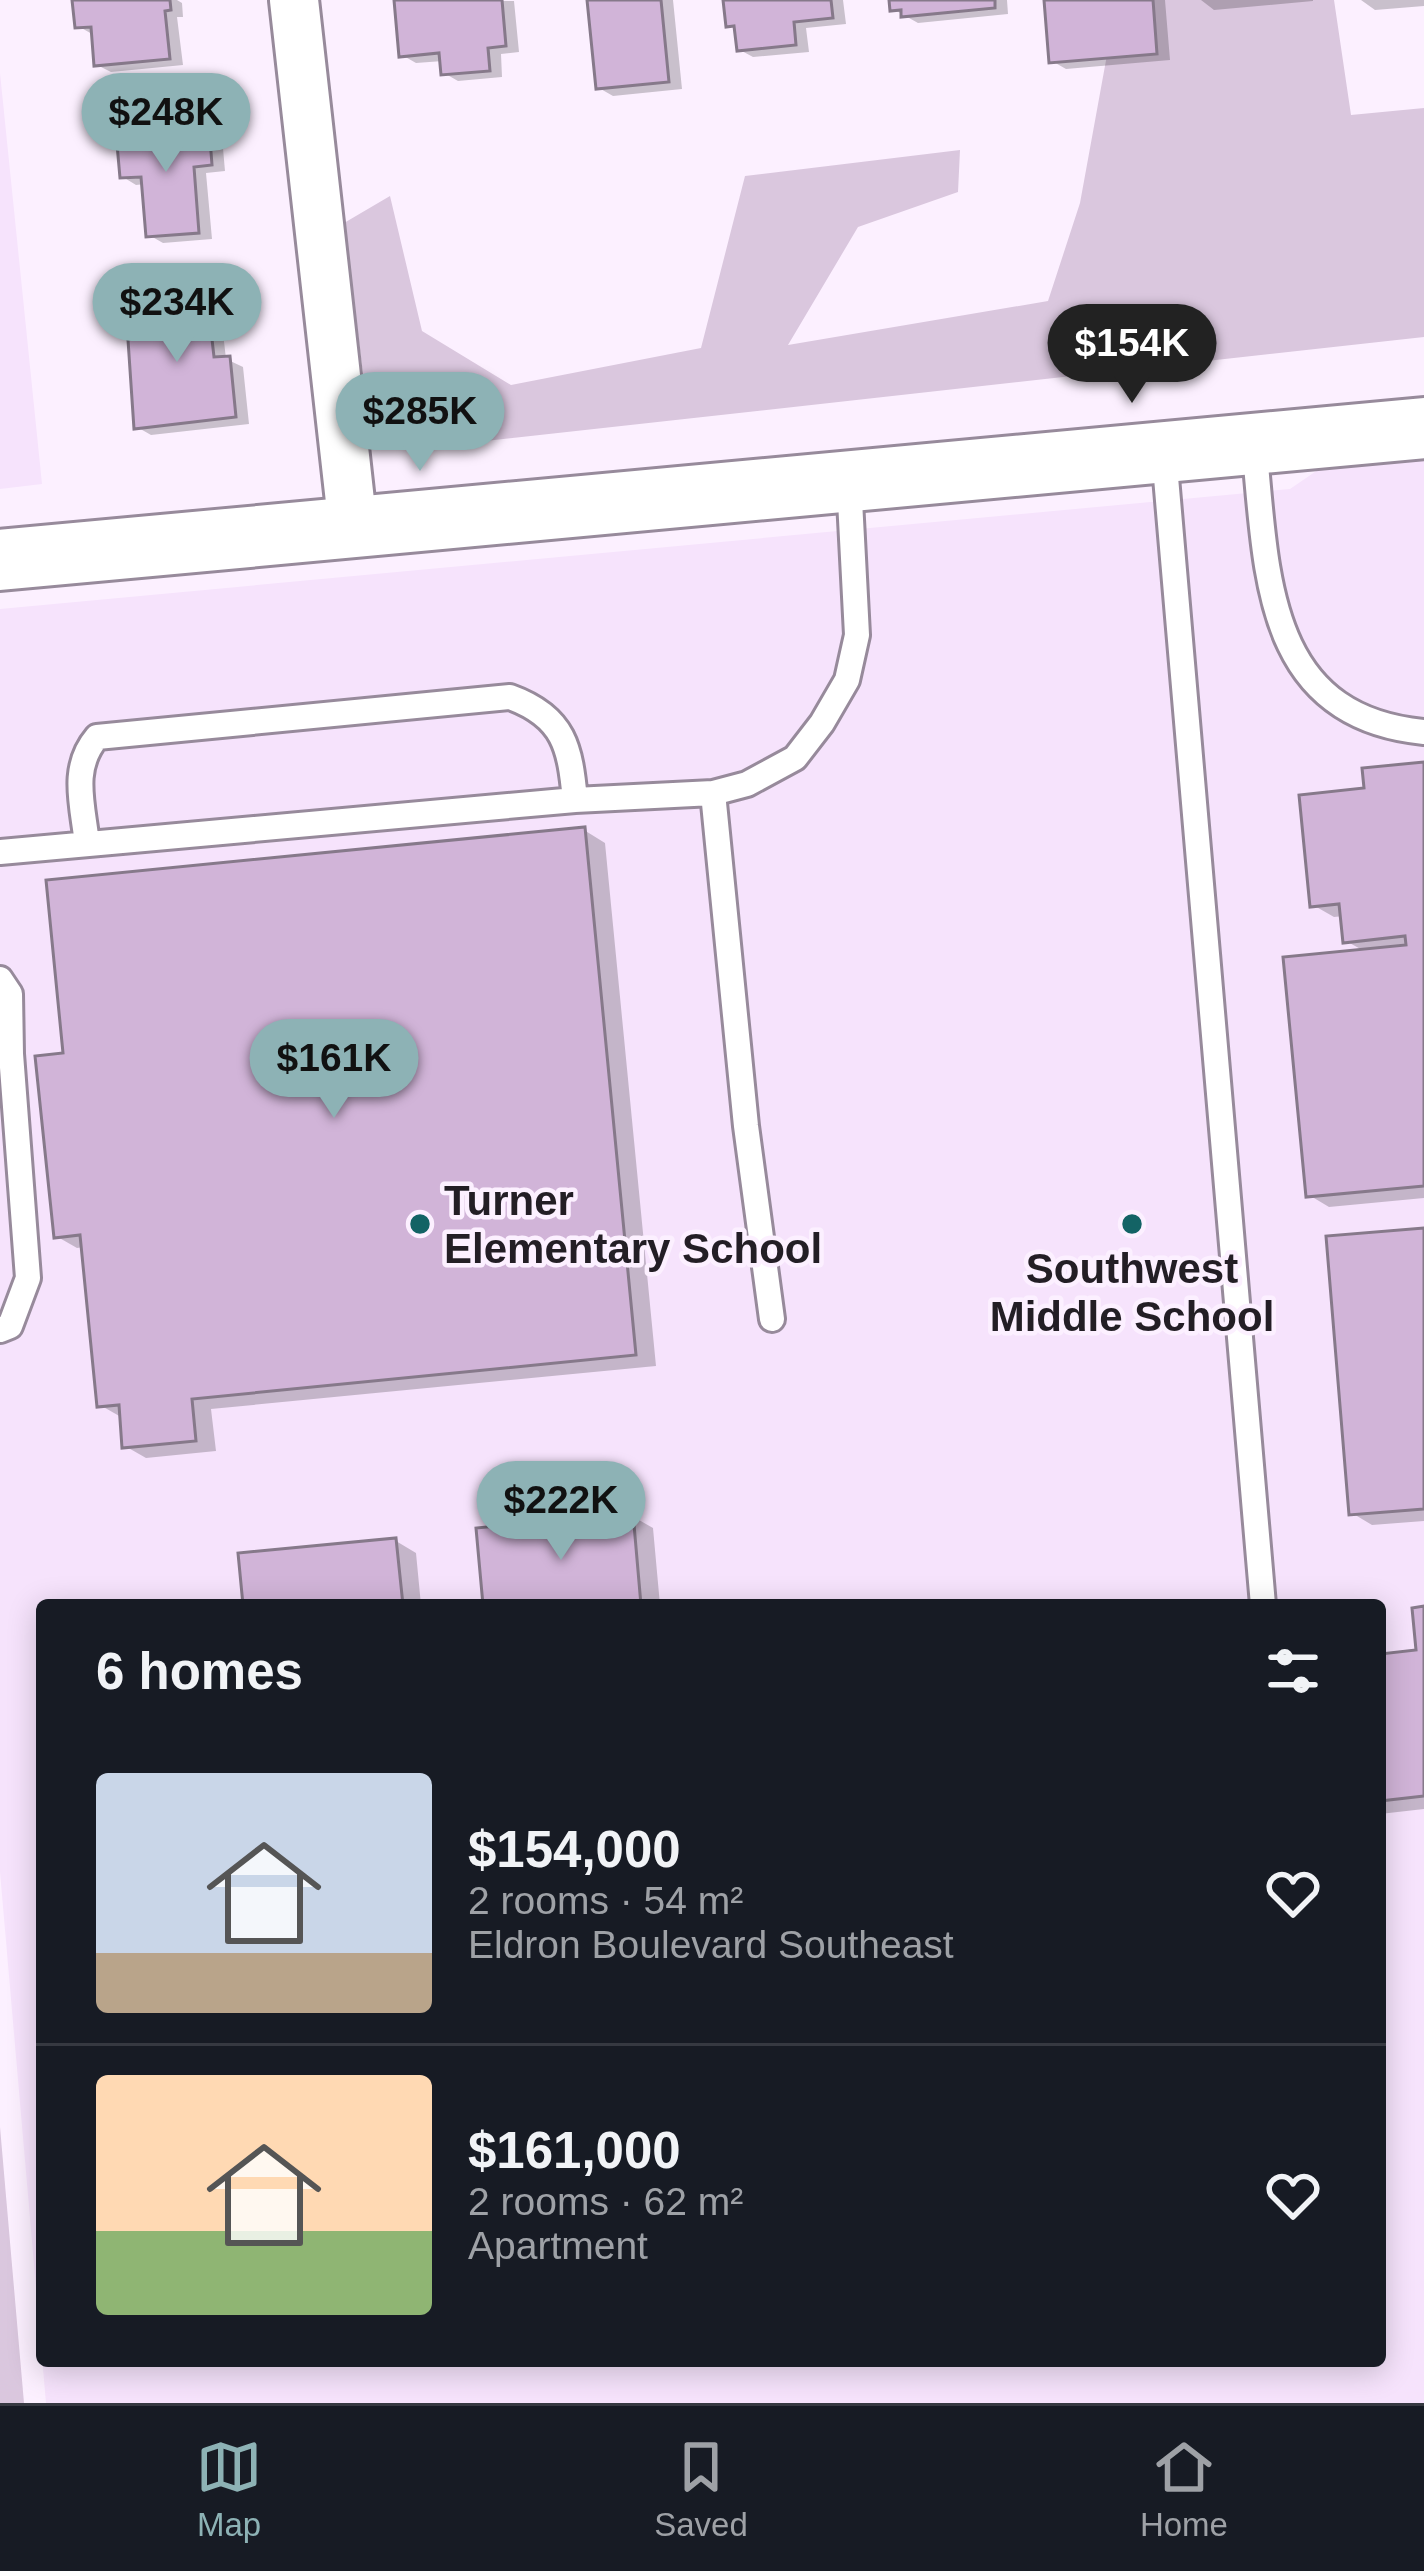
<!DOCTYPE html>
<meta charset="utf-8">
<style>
:root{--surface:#171b24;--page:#20242c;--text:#f1f3f6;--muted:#9ea1a6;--line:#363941;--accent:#8db2b5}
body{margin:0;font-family:Helvetica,sans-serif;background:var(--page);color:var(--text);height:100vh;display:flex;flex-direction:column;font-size:45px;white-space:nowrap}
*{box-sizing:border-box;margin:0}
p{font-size:39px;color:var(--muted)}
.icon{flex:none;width:66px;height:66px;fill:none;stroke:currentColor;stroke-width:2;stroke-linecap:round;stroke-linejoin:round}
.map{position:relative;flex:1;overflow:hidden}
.sheet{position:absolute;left:36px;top:1599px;width:1350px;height:768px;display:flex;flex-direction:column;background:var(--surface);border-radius:12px;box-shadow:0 6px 30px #0003}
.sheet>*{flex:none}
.price{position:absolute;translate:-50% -102px;padding:0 27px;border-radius:42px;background:var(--accent);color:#111;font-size:39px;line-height:78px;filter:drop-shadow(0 3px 6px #0008)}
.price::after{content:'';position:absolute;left:50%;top:72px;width:36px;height:27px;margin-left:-18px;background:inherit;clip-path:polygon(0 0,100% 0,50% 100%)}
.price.selected{background:#222;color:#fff}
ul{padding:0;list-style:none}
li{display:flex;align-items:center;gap:36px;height:300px;padding:0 60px}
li+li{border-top:3px solid var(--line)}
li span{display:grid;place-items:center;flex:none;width:336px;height:240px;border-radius:12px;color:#555}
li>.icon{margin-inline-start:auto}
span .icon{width:144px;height:144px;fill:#fffc;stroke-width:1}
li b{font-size:51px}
h2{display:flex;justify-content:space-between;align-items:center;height:144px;padding:0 60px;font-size:51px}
.menu{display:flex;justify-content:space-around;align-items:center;height:168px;border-top:3px solid var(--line);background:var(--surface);font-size:33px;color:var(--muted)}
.menu a{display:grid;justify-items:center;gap:6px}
.menu .selected{color:var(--accent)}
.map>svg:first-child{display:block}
</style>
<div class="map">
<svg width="1424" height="2403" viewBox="0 0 1424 2403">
<rect width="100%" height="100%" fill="#fcf0ff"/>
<path fill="#f6e3fc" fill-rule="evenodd" d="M0 73 42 484 0 489Z
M1424 455V2403H46L0 1872V609L1290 489 1328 463ZM42 1605H1380V2361H42Z"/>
<path fill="#dac7de" d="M1117 0H1334L1351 115 1424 108V337L423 448 370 430 344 223 390 196 422 331 511 385 701 348 745 176 960 150 958 192 858 227 788 345 1048 301 1080 203Z
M0 2127 24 2403H0Z"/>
<path fill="#0003" d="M75 0H177L182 3 183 17H177L183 65 111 72 97 65 92 34 78 26Z
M419 0 514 1 519 52 501 54 502 77 458 81 444 73 443 61 416 63 402 55Z
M590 0H673L682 89 613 96 599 88Z
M726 0H843L846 24 806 28 809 52 753 57 740 50 738 30 729 25Z
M892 0H1007L1008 14 918 23 893 9Z
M1059 0H1165L1170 60 1066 69 1052 61Z
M1201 0H1313V1L1214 10Z
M1361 0H1424V6L1375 10Z
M208 129 222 137 225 171 206 173 212 239 163 243 149 235 145 184 136 185 123 177Z
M207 298 220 306 226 359 243 367 249 424 151 435 137 427Z
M1424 765V1198L1329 1207 1309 1195 1366 952 1346 941 1344 916 1334 917 1313 905 1367 791Z
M584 830 605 843 656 1366 211 1409 216 1451 146 1458 125 1446 121 1417 100 1405 84 1247 77 1248 56 1236 66 1055Z
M1424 1231V1521L1372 1525 1352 1513Z
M632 1516 653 1528 660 1605H486Z
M396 1541 416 1553 421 1605H246Z
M1424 1609V1809L1380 1814V1657L1420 1653Z"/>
<path fill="#d1b4d8" stroke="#86798a" stroke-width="3" d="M72 0H170L171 10 165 11 170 59 94 66 91 27 75 28Z
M394 0H502L506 46 488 48 490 71 441 75 439 53 399 57Z
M587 0H661L669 82 596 89Z
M723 0H831L833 18 794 22 796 45 737 51 734 26 726 27Z
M889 0H995V8L901 17V10L890 11Z
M1044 0H1153L1157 54 1049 63Z
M209 126 212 165 194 167 199 233 146 237 141 177 120 178 116 133Z
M207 295 214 357 230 356 236 417 134 429 126 310 154 307V301Z
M1424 762V1186L1306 1197 1283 957 1406 945 1405 936 1343 943 1339 904 1310 907 1299 795 1364 788 1362 768Z
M585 827 636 1355 192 1399 196 1441 122 1448 119 1405 97 1407 80 1235 54 1238 35 1056 63 1053 46 880Z
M1424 1228V1509L1349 1515 1326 1236Z
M633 1513 641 1605H483L476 1528Z
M396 1538 403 1605H243L238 1553Z
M1424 1606V1796L1380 1801V1654L1416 1650 1412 1608Z"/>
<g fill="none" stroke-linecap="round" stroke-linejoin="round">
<defs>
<path id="service" d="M1254 444C1267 571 1263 717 1424 732
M1164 454 1263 1605
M713 793 746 1126 772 1319
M87 844C83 805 70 769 97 737L510 697C565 717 570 748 575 800
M0 852 575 800 713 793 747 784 795 758 822 723 847 680 857 635 849 481
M0 979 10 994 11 1054
M0 1055 11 1054 28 1278 10 1326 0 1330"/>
<path id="minor" d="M294 0 353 528"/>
<path id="tertiary" d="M0 560 1424 428"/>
</defs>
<use href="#service" stroke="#978a9b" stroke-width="30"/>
<use href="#minor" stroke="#978a9b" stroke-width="54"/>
<use href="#tertiary" stroke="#978a9b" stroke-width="66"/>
<use href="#service" stroke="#fff" stroke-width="24"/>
<use href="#minor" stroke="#fff" stroke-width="48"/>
<use href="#tertiary" stroke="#fff" stroke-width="60"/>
</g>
<g fill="#136365" stroke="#fcf0ff" stroke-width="4.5">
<circle cx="420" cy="1224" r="12"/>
<circle cx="1132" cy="1224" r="12"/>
</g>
<g text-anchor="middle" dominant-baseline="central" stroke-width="9" stroke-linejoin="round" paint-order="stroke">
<g font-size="42" font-weight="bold" fill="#231e25" stroke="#fcf0ff" text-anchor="start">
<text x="444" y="1200">Turner<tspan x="444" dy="48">Elementary School</tspan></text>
<text x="1132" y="1268" text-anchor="middle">Southwest<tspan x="1132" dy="48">Middle School</tspan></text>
</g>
</g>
</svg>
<b class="price" style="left:166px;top:175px">$248K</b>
<b class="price" style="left:177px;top:365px">$234K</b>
<b class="price selected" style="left:1132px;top:406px">$154K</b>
<b class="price" style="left:420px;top:474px">$285K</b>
<b class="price" style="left:334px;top:1121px">$161K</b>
<b class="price" style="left:561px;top:1563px">$222K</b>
<section class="sheet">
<h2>6 homes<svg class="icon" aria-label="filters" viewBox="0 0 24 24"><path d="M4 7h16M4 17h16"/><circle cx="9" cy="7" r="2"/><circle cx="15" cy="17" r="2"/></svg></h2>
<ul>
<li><span style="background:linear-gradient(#c9d6e8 75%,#b9a48a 0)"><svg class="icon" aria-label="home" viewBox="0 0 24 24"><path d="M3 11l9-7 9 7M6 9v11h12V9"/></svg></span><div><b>$154,000</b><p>2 rooms · 54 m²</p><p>Eldron Boulevard Southeast</p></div><svg class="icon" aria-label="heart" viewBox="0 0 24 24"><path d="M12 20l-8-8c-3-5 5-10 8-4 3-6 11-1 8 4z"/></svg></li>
<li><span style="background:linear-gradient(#ffd9b3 65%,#8fb573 0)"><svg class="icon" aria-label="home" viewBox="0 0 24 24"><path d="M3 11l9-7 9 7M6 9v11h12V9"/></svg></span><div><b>$161,000</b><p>2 rooms · 62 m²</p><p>Apartment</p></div><svg class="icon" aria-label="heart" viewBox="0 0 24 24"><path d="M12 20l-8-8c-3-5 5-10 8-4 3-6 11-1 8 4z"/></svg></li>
</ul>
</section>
</div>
<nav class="menu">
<a class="selected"><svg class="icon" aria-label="map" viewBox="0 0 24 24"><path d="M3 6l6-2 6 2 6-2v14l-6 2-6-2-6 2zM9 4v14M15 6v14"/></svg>Map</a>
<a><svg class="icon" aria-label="saved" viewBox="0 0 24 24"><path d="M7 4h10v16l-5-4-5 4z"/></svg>Saved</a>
<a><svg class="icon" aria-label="home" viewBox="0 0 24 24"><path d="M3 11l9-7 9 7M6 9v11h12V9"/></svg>Home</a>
</nav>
